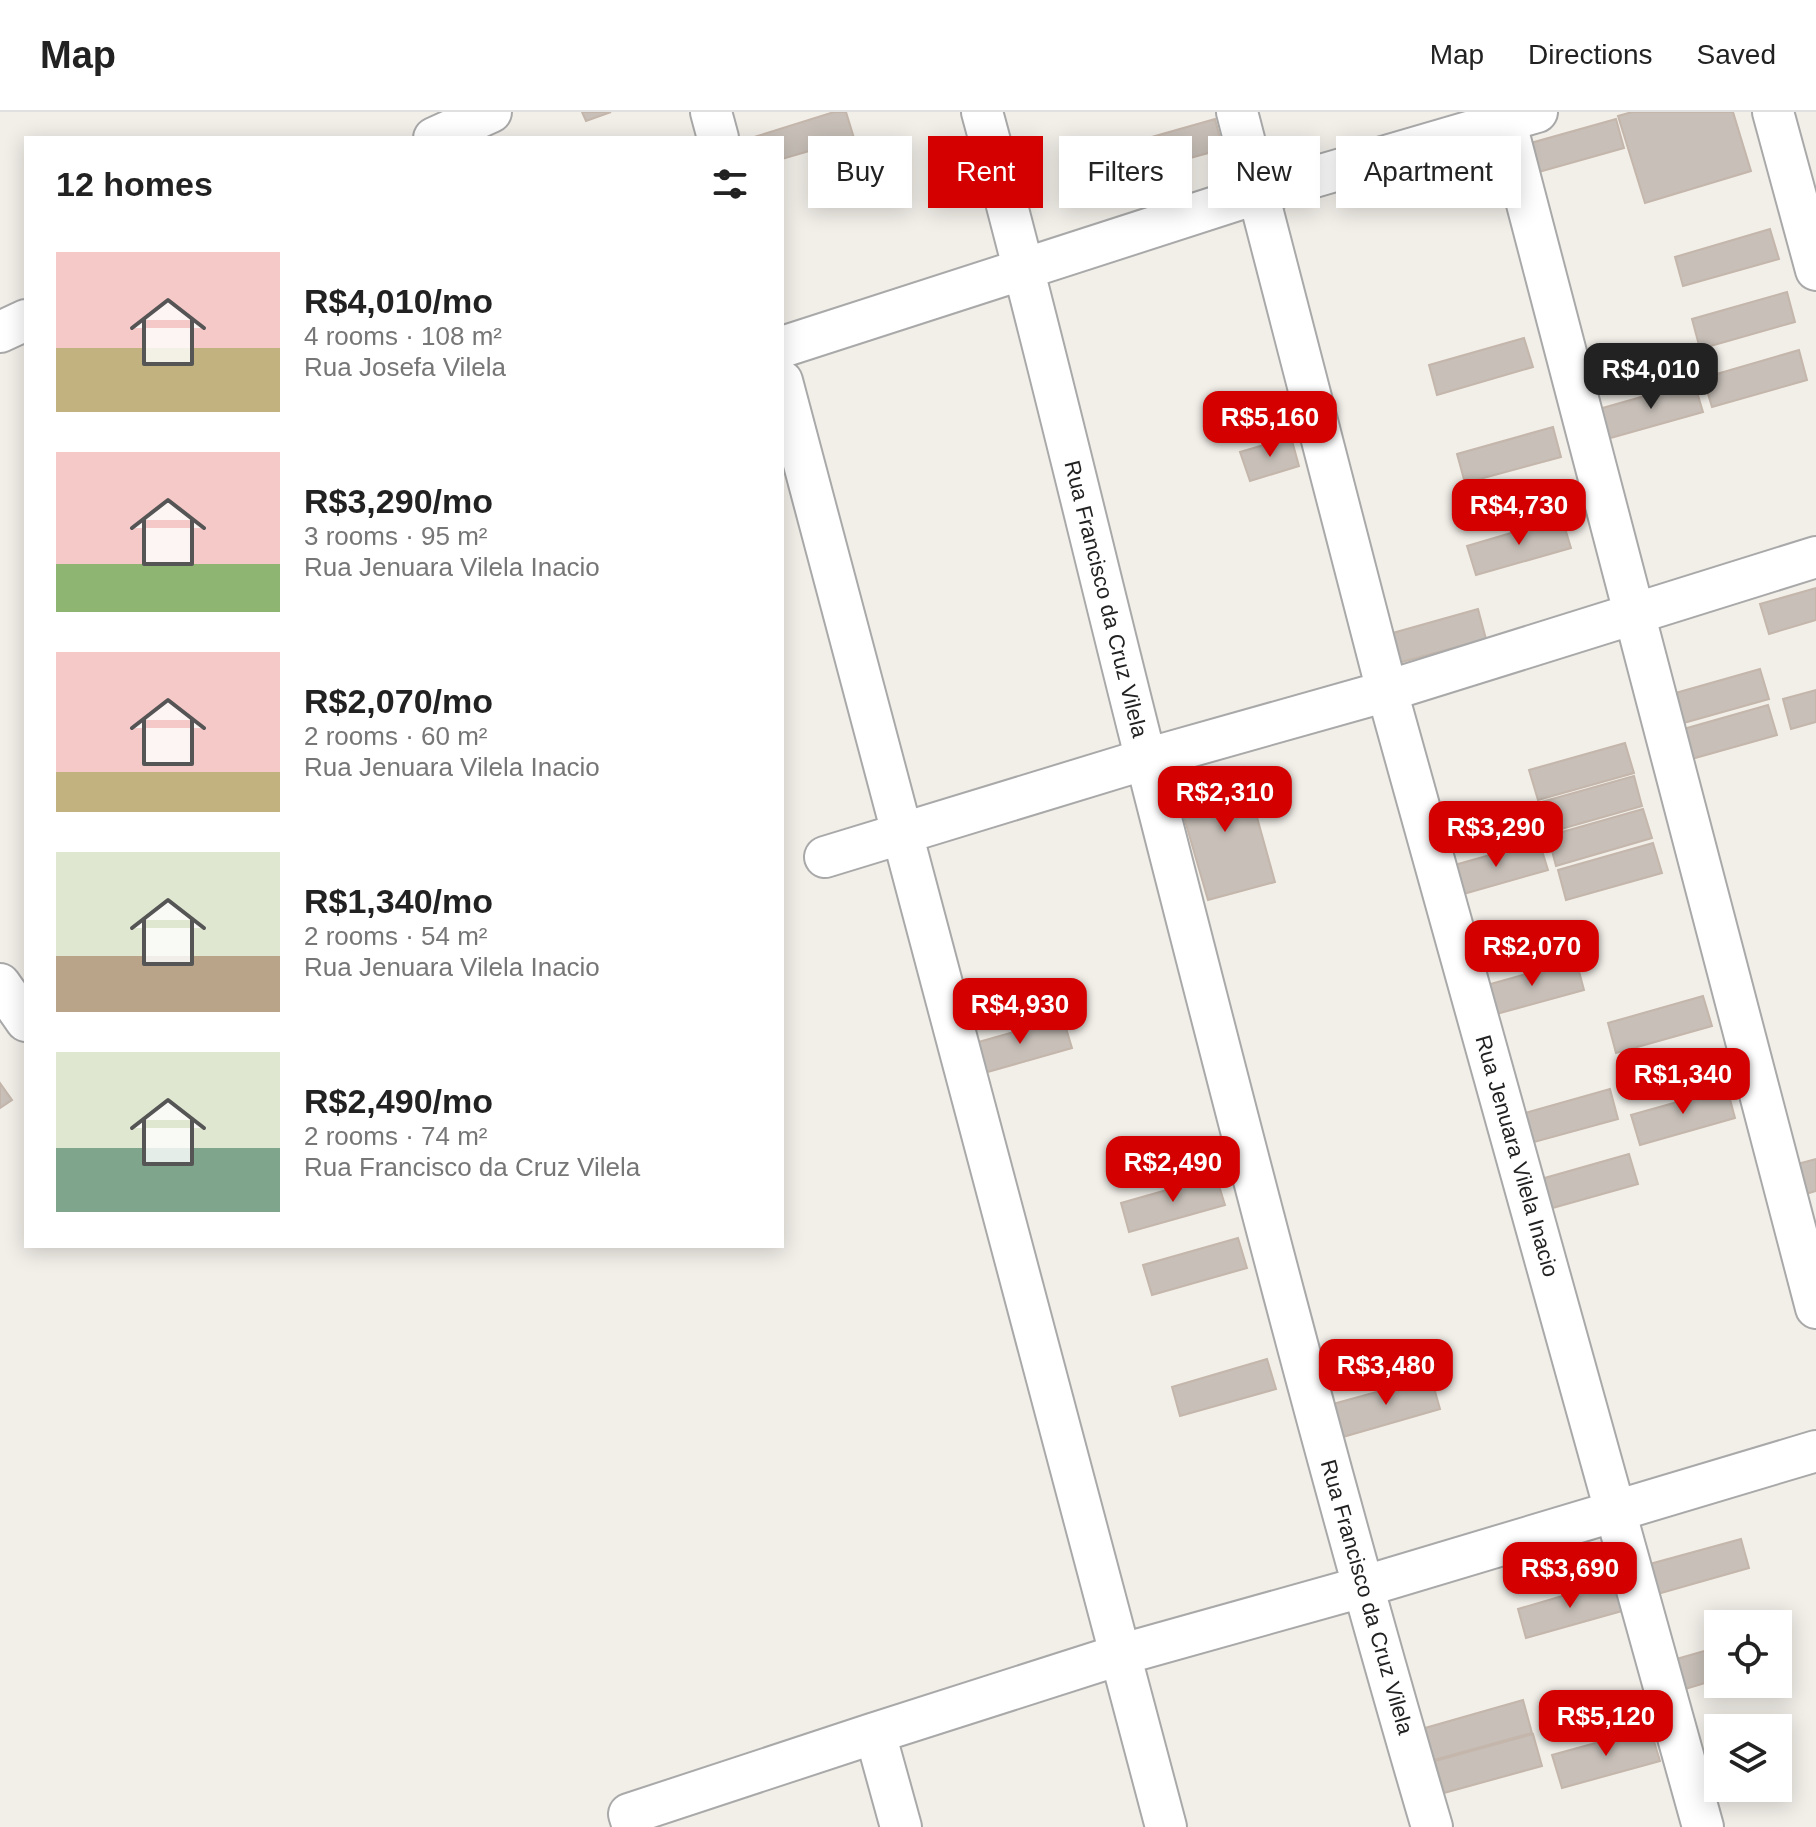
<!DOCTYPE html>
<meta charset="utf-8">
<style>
:root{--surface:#fff;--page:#f2f2f2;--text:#222;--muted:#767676;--line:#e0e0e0;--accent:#d40000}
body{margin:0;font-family:Arial,sans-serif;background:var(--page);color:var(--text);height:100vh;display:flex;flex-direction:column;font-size:30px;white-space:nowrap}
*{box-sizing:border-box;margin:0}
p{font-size:26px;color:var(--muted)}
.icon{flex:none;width:44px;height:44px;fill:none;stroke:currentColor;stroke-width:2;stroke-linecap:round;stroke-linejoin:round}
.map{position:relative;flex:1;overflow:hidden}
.details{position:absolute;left:24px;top:24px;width:760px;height:1112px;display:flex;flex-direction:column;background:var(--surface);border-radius:0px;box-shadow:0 4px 20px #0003}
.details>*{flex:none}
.hud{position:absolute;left:808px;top:24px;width:760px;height:72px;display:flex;gap:16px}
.fabs{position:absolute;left:1704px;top:1498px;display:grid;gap:16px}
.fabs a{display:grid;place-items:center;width:88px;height:88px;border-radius:0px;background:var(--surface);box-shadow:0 4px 20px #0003;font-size:40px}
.price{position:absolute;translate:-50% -68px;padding:0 18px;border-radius:16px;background:var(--accent);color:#fff;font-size:26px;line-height:52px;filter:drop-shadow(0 2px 4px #0008)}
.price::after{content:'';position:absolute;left:50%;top:48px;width:24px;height:18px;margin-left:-12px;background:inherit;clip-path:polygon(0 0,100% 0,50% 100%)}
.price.current{background:#222;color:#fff}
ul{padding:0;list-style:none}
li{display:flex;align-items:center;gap:24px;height:200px;padding:0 32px}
li span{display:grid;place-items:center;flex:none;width:224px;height:160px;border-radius:0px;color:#555}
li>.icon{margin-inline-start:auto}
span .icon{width:96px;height:96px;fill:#fffc;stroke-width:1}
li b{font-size:34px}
h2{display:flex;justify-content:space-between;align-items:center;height:96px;padding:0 32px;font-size:34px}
.pill{padding:0 28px;border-radius:0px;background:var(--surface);box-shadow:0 4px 20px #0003;font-size:28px;line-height:72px}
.pill.current{background:var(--accent);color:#fff}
header{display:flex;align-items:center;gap:48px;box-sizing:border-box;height:112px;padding:0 40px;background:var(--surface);border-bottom:2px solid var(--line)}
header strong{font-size:38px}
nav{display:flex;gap:44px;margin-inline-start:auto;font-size:28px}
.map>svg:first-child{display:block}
</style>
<header>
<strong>Map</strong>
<nav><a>Map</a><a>Directions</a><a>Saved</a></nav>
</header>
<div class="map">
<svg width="1816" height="1715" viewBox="0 0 1816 1715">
<rect width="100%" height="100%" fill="#f2efe9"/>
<path fill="#c7bfb8" stroke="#c4b6ab" stroke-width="2" d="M582 0H611L586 9Z
M834 0H846L854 26 782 47V26H751Z
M1632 0H1733L1751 59 1645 91 1618 4Z
M1215 7 1223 37 1128 63 1120 34Z
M1616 7 1624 36 1528 63 1520 34Z
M1770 117 1779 147 1683 174 1675 145Z
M1787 180 1795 210 1700 237 1692 207Z
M1524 226 1533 255 1437 283 1429 253Z
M1799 238 1807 268 1712 295 1703 266Z
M1694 270 1703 300 1607 327 1599 297Z
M1553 315 1561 345 1465 371 1457 342Z
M1291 325 1299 354 1250 369 1240 340Z
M1562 406 1571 436 1476 463 1467 434Z
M1816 476V508L1769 522 1760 492Z
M1478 497 1486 527 1391 553 1382 524Z
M1760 557 1769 587 1673 614 1665 584Z
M1816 578V610L1791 617 1783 587Z
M1768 593 1777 623 1681 650 1673 620Z
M1625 631 1634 661 1538 688 1529 658Z
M1243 655 1275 770 1208 788 1175 674Z
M1634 664 1642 694 1547 721 1538 691Z
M1643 697 1652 726 1556 754 1548 724Z
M1539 729 1548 758 1453 785 1444 756Z
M1653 731 1662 761 1566 788 1558 758Z
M1576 848 1584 878 1489 904 1480 875Z
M1703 884 1712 914 1616 941 1608 911Z
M1063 906 1072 936 977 963 968 933Z
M0 971 12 988 0 996Z
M1727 976 1735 1006 1640 1033 1631 1003Z
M1610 977 1618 1007 1523 1033 1514 1004Z
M1629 1042 1638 1072 1542 1099 1534 1069Z
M1816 1047V1079L1799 1084 1790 1054Z
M1216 1064 1225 1093 1129 1120 1121 1091Z
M1238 1126 1247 1156 1152 1183 1143 1153Z
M1267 1247 1276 1277 1180 1304 1172 1275Z
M1431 1265 1440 1297 1343 1325 1333 1292Z
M1741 1427 1749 1456 1654 1483 1646 1453Z
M1613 1469 1622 1499 1526 1526 1518 1497Z
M1718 1535V1567L1682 1578 1673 1548Z
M1523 1588 1532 1621 1434 1648 1425 1616Z
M1650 1616 1660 1649 1562 1676 1552 1643Z
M1533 1622 1542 1654 1444 1681 1435 1649Z"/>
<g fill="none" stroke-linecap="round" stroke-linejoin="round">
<defs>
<path id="minor" d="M711 0 718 26
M982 0C1041 215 1091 432 1146 648 1237 1005 1328 1362 1432 1715
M1237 0 1387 579 1703 1715
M1503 0 1816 1196
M1773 0 1816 158
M434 26 491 0
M0 220 26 208
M782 235 1259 81 1537 0
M782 269 1166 1715
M825 745 1146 647 1387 579 1816 445
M0 872 26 909
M633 1715 629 1702 875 1621
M901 1715 875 1621 1119 1543 1362 1475 1816 1339"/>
</defs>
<use href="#minor" stroke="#a9a9a9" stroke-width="44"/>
<use href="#minor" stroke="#fff" stroke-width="40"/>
</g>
<g text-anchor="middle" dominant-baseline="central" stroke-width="7" stroke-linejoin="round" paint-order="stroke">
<g font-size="22" fill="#222" stroke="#fff">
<text transform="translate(1106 487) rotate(76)">Rua Francisco da Cruz Vilela</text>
<text transform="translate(1517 1044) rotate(74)">Rua Jenuara Vilela Inacio</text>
<text transform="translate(1367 1485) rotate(74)">Rua Francisco da Cruz Vilela</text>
</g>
</g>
</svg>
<div class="fabs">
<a><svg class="icon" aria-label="locate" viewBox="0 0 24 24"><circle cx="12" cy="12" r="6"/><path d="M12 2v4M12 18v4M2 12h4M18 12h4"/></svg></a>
<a><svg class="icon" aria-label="layers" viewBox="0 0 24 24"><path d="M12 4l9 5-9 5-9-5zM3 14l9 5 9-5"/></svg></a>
</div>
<b class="price current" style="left:1651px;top:299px">R$4,010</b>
<b class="price" style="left:1270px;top:347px">R$5,160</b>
<b class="price" style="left:1519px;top:435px">R$4,730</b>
<b class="price" style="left:1225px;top:722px">R$2,310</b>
<b class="price" style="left:1496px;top:757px">R$3,290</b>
<b class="price" style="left:1532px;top:876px">R$2,070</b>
<b class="price" style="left:1020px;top:934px">R$4,930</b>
<b class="price" style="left:1683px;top:1004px">R$1,340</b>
<b class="price" style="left:1173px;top:1092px">R$2,490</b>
<b class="price" style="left:1386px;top:1295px">R$3,480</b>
<b class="price" style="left:1570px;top:1498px">R$3,690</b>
<b class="price" style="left:1606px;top:1646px">R$5,120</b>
<div class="hud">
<a class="pill">Buy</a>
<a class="pill current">Rent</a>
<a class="pill">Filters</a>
<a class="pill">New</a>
<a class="pill">Apartment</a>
</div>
<section class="details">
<h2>12 homes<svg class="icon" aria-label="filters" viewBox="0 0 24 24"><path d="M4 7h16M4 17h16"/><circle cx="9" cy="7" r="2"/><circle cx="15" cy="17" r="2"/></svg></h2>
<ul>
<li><span style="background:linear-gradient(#f6c9c9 60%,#c2b280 0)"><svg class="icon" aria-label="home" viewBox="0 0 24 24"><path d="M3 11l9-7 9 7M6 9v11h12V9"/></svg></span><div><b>R$4,010/mo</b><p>4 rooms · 108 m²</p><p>Rua Josefa Vilela</p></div></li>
<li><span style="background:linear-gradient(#f6c9c9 70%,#8fb573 0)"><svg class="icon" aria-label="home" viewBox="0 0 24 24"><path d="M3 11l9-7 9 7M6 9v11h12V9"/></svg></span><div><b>R$3,290/mo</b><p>3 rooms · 95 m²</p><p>Rua Jenuara Vilela Inacio</p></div></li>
<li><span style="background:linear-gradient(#f6c9c9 75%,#c2b280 0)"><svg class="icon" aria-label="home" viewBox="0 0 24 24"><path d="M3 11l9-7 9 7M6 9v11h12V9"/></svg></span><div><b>R$2,070/mo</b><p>2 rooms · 60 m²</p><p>Rua Jenuara Vilela Inacio</p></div></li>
<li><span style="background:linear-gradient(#dfe7d0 65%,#b9a48a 0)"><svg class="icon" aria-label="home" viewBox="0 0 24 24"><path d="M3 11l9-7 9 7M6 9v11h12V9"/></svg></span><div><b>R$1,340/mo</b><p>2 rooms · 54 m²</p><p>Rua Jenuara Vilela Inacio</p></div></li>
<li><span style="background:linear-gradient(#dfe7d0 60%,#7fa58c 0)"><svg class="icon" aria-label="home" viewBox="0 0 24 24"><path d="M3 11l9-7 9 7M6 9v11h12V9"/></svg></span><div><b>R$2,490/mo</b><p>2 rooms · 74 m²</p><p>Rua Francisco da Cruz Vilela</p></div></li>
</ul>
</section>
</div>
